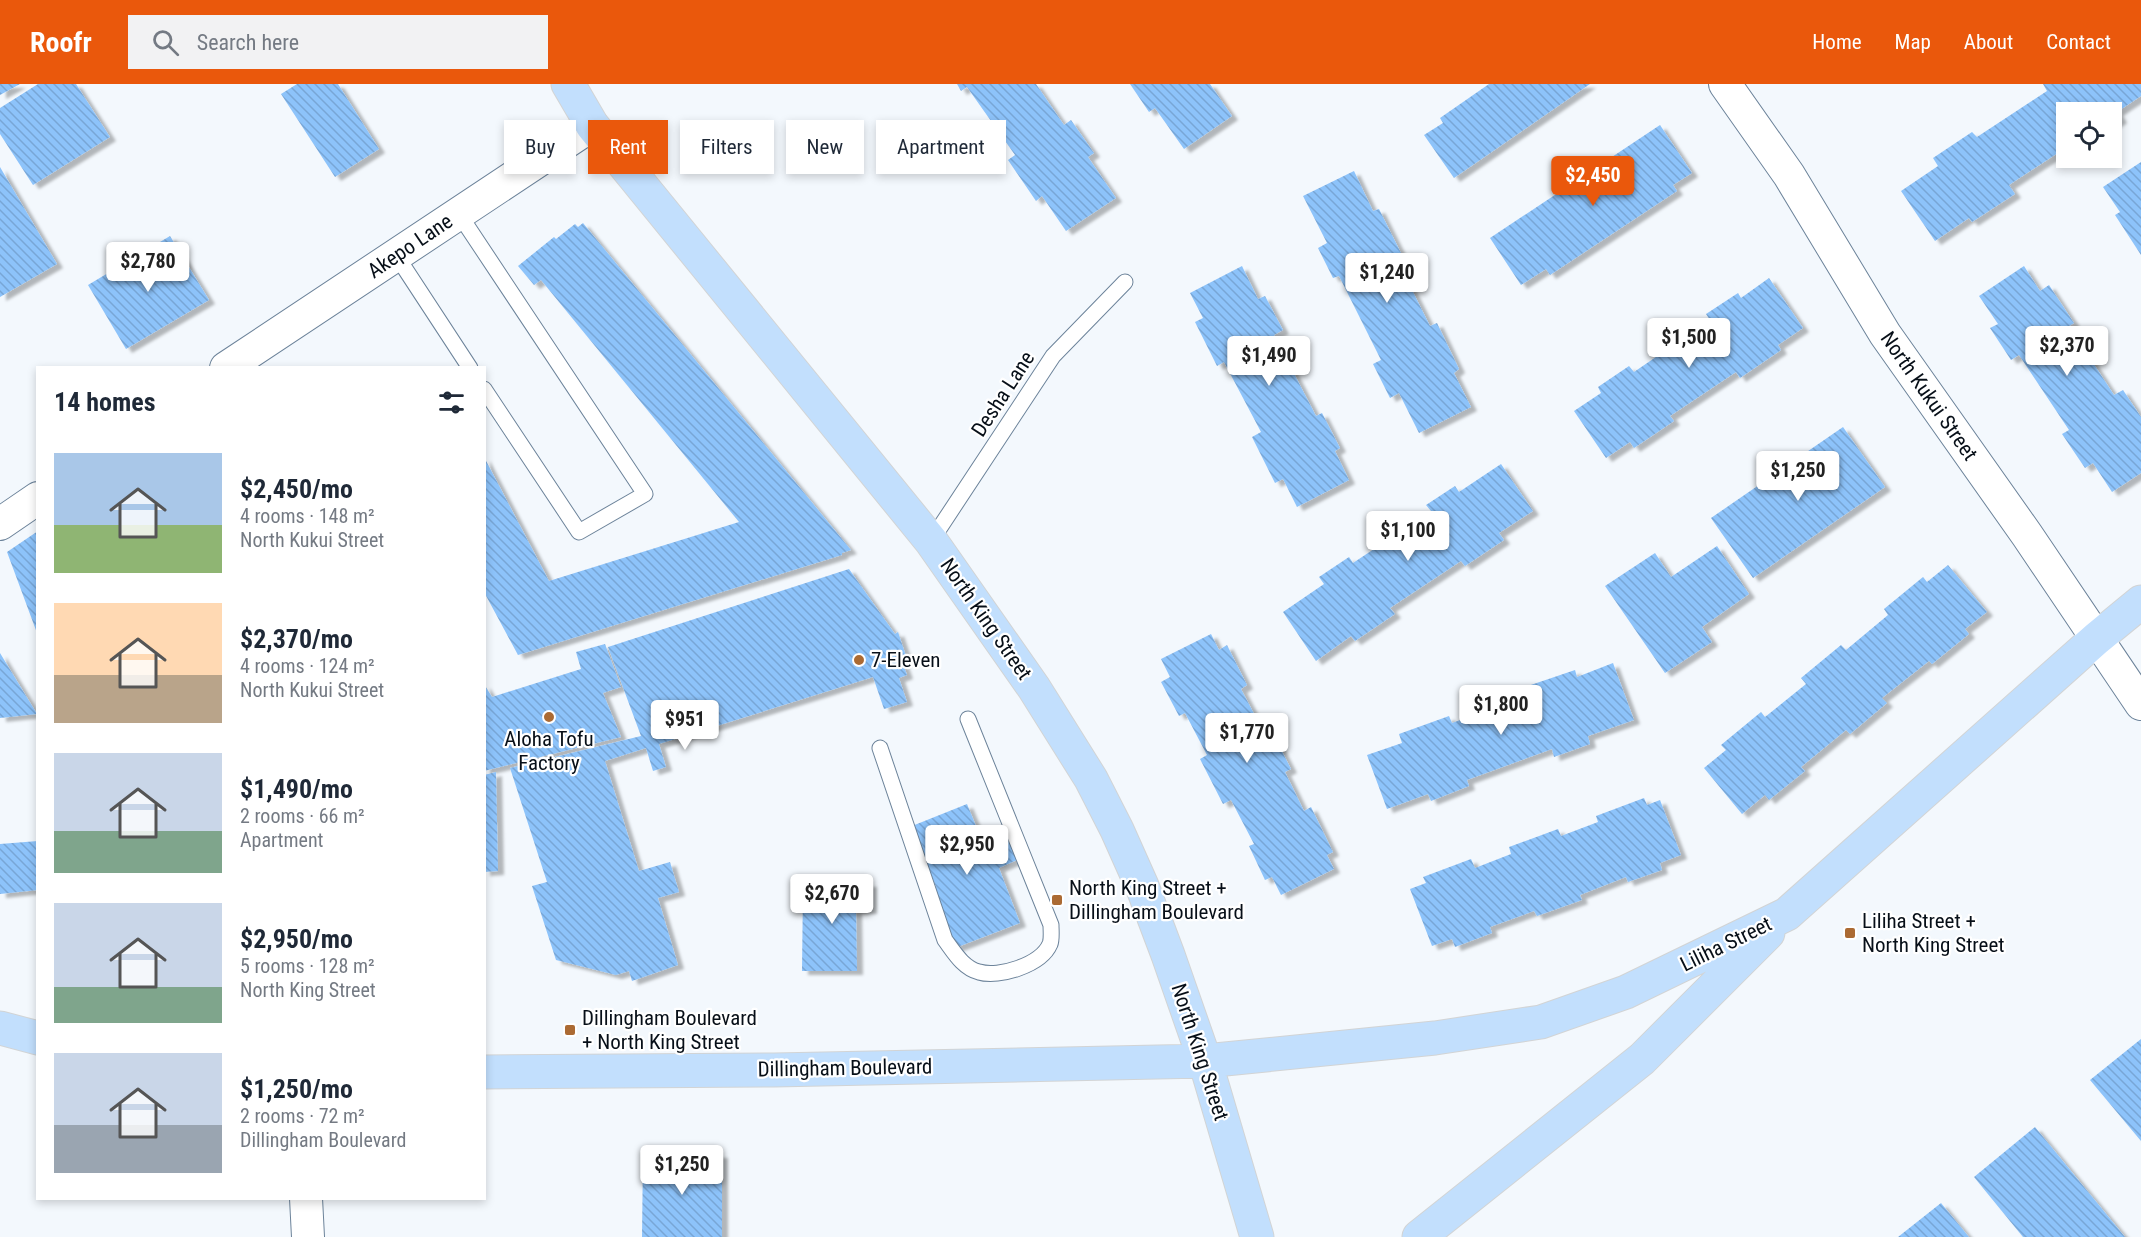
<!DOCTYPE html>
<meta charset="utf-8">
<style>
:root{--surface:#fff;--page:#f2f2f3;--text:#1f2937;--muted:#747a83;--accent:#ea580c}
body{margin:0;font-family:"Roboto Condensed",sans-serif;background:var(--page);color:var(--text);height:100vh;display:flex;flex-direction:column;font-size:22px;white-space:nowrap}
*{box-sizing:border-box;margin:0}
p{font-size:20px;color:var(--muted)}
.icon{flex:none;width:33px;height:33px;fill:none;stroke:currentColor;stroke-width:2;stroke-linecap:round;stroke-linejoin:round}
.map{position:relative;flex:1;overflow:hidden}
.side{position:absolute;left:36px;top:282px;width:450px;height:834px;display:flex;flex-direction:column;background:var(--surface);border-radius:0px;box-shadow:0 3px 9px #0003}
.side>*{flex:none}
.top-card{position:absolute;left:504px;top:36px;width:570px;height:54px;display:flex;gap:12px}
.controls{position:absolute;left:2056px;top:18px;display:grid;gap:12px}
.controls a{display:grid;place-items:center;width:66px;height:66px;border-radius:0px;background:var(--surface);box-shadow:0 3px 9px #0003;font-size:30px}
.price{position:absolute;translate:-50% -51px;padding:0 14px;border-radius:6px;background:#fff;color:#222;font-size:20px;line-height:39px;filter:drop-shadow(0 2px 3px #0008)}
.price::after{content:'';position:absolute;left:50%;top:36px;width:18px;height:14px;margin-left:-9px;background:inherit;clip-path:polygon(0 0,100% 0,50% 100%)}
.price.selected{background:var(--accent);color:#fff}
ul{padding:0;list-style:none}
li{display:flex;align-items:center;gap:18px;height:150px;padding:0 18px}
li span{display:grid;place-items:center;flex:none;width:168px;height:120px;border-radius:0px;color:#555}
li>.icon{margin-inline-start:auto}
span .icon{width:72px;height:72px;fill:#fffc;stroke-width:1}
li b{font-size:26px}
h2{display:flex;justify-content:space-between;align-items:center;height:72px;padding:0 18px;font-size:26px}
.chip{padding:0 21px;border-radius:0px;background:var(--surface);box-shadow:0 3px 9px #0003;font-size:21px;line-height:54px}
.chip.selected{background:var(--accent);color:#fff}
header{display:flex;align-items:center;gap:36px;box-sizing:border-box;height:84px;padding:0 30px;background:var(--accent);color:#fff}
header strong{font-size:28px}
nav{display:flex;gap:33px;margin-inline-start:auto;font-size:21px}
.search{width:420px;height:54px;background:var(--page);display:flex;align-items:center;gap:15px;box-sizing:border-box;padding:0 21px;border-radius:0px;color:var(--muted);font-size:22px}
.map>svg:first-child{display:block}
</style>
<header>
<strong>Roofr</strong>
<div class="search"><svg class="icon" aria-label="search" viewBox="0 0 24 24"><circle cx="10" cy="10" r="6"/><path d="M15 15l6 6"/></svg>Search here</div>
<nav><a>Home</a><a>Map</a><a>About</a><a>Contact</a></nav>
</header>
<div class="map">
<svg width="2141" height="1153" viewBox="0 0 2141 1153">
<defs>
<pattern id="building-back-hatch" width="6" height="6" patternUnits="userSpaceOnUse" patternTransform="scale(1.5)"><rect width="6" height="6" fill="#8dc3fa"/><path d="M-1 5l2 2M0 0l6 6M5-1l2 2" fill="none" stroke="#78a6d6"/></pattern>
<filter id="shadow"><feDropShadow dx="6" dy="4" stdDeviation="1.5" flood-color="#0004"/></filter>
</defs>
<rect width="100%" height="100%" fill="#f3f8fd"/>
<path fill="url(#building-back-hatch)" filter="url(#shadow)" d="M0 0H20L0 11Z
M38 0H76L110 53 33 101 0 50V24Z
M297 0H338L379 65 335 93 281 10Z
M957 0H1036L1064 41 1071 36 1094 69 1088 73 1116 114 1066 147 1042 112 1036 117 1008 76 1015 71 967 3 961 7Z
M1130 0H1210L1232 32 1184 65 1155 24 1149 28Z
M1489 0H1590L1454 94 1424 51 1443 39 1440 34Z
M2043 0H2141V12L2117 28 2121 35 2112 42V28H2067V63L2009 101 2015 110 1972 138 1969 134 1935 157 1901 107 1938 82 1933 74 1972 48 1977 53 2047 7Z
M1660 41 1692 89 1673 101 1677 107 1550 191 1546 185 1521 201 1490 154Z
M2141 78V171L2115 131 2120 128 2103 103Z
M0 83 57 180 0 213Z
M1354 87 1373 127 1379 125 1401 169 1395 172 1430 242 1437 239 1459 285 1454 289 1471 323 1419 349 1399 309 1390 314 1373 280 1381 276 1339 192 1333 194 1318 164 1327 159 1303 112Z
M583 139 851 466 842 469V471L518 571 484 508V373L549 497 739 438 541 196 534 201 518 182 554 153 556 155 575 140 578 143Z
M170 152 209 216 126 265 88 201Z
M1242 182 1258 215 1265 212 1283 246 1274 251 1316 332 1322 329 1340 364 1335 367 1349 396 1297 423 1283 395 1275 399 1252 353 1261 348 1224 278 1217 282 1195 238 1203 234 1190 209Z
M2024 182 2040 207 2049 201 2074 239 2069 242 2114 311 2123 306 2141 333V389L2112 408 2093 379 2085 384 2062 350 2069 346 2019 271 2011 276 1990 244 1998 240 1979 212Z
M1769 194 1803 244 1778 261 1781 266 1740 294 1736 288 1670 332 1674 337 1634 364 1630 358 1606 374 1574 327 1601 309 1598 303 1629 282 1634 288 1710 236 1706 230 1738 209 1741 214Z
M1843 343 1885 403 1753 494 1711 434Z
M1501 380 1533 427 1499 449 1504 456 1465 482 1461 477 1390 524 1395 530 1355 557 1351 552 1316 577 1283 528 1324 500 1319 493 1349 473 1353 479 1431 427 1426 421 1455 402 1459 408Z
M38 447V549H37L7 468Z
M1717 462 1749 510 1702 543 1712 558 1665 589 1605 502 1655 469 1671 493Z
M1948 481 1987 528 1965 545 1969 550 1932 580 1929 577 1882 614 1887 619 1850 650 1846 646 1801 683 1805 687 1769 716 1765 711 1742 730 1704 684 1726 666 1721 661 1761 628 1765 633 1806 600 1801 594 1841 561 1846 566 1888 531 1884 525 1923 493 1927 498Z
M849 485 895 550 898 548 907 575 902 577 907 591 899 594 907 618 884 625 873 593 659 660 666 683 653 687 646 664 605 677 639 787 670 778 679 808 658 814 678 881 632 897 629 887 616 891 556 876 532 802 547 798 510 684 641 652 608 563Z
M1211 550 1219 566 1227 561 1247 601 1241 605 1261 643 1268 640 1291 685 1285 688 1304 727 1311 723 1333 768 1327 771 1334 785 1281 811 1272 793 1265 796 1249 762 1254 760 1231 716 1223 720 1200 675 1207 671 1185 629 1179 632 1161 598 1170 593 1161 575Z
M605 560 621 603 603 609 621 653 484 687V600L492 613 581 585 576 568Z
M0 569 37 630 0 634Z
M1613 579 1634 636 1588 652 1590 660 1554 673 1552 665 1467 696 1469 702 1431 717 1428 710 1387 725 1367 671 1402 659 1399 650 1449 632 1452 639 1522 613 1519 605 1575 586 1577 593Z
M496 688 498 787 484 788V691Z
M1644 714 1647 721 1660 716 1681 771 1660 779 1662 786 1628 798 1626 793 1580 811 1582 816 1537 832 1534 827 1490 843 1492 849 1455 863 1452 855 1432 862 1410 805 1426 799 1423 793 1471 775 1475 784 1511 770 1509 763 1558 745 1561 752 1598 738 1596 732Z
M967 720 985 764 1008 755 1017 776 999 784 1020 839 955 864 932 805 936 803 912 742Z
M38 757V806L0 810V760Z
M871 799V826H856L857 887H802L803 803H815V800Z
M2141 955V1057L2090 996Z
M2035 1043 2125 1153H2023L1974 1093Z
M643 1070H722V1153H642Z
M1941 1119 1969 1153H1898Z"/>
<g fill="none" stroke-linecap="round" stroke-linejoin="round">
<defs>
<path id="lane" d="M459 130 645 410 579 448 484 305
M396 171 470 284
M931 457 1053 272 1125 198
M880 664 945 856C954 868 963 884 979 888 999 894 1041 881 1050 860 1052 855 1051 847 1051 841L968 635"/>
<path id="street" d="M1725 0 1789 91 1885 250 2027 451 2141 620
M226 284 592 41
M0 440 38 414
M306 1114 308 1153"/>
<path id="primary" d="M568 0 592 41 931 457 1034 604 1091 695 1117 746 1142 802 1168 871 1205 977 1257 1153
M0 944 38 954
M484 988 774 986 1205 977 1435 954 1541 938 1626 908 1787 830 2096 555 2141 518
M1419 1153 1642 975 1768 849"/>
</defs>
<use href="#lane" stroke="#6c839a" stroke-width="17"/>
<use href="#street" stroke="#6c839a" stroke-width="34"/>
<use href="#primary" stroke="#d2d4d5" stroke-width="35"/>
<use href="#lane" stroke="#fff" stroke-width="15"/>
<use href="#street" stroke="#fff" stroke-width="32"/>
<use href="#primary" stroke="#c2dffd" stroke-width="33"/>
</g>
<g fill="#ab6a33" stroke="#fff" stroke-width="2">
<circle cx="859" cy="576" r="6"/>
<circle cx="549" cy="633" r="6"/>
<rect x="1051" y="810" width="12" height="12" rx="3"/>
<rect x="1844" y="843" width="12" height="12" rx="3"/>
<rect x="564" y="940" width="12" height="12" rx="3"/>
</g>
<g text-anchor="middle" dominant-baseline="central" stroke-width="4.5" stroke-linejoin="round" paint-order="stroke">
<g font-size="21" fill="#070f18" stroke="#fff">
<text transform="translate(410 162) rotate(-34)">Akepo Lane</text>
<text transform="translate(1003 310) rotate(-57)">Desha Lane</text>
<text transform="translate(1929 312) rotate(55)">North Kukui Street</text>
<text transform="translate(986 535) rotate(55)">North King Street</text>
<text transform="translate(1726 860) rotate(-26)">Liliha Street</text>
<text transform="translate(1200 968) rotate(72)">North King Street</text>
<text transform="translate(845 984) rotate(-1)">Dillingham Boulevard</text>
</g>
<g font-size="21" fill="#070f18" stroke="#fff" text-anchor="start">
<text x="871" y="576">7-Eleven</text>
<text x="549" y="655" text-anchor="middle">Aloha Tofu<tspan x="549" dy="24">Factory</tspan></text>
<text x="1069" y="804">North King Street +<tspan x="1069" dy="24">Dillingham Boulevard</tspan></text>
<text x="1862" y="837">Liliha Street +<tspan x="1862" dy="24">North King Street</tspan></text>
<text x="582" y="934">Dillingham Boulevard<tspan x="582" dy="24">+ North King Street</tspan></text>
</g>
</g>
</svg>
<div class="controls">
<a><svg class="icon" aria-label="locate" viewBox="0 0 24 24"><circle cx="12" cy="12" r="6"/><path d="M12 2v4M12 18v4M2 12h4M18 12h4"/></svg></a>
</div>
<b class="price selected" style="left:1593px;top:123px">$2,450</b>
<b class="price" style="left:148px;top:209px">$2,780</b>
<b class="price" style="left:1387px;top:220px">$1,240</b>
<b class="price" style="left:1689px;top:285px">$1,500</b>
<b class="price" style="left:2067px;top:293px">$2,370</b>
<b class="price" style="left:1269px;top:303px">$1,490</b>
<b class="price" style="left:1798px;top:418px">$1,250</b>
<b class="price" style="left:1408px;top:478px">$1,100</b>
<b class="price" style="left:1501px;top:652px">$1,800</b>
<b class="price" style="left:685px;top:667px">$951</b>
<b class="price" style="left:1247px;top:680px">$1,770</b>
<b class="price" style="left:967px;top:792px">$2,950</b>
<b class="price" style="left:832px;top:841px">$2,670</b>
<b class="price" style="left:682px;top:1112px">$1,250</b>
<div class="top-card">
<a class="chip">Buy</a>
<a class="chip selected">Rent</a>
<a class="chip">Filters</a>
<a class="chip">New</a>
<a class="chip">Apartment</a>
</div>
<section class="side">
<h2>14 homes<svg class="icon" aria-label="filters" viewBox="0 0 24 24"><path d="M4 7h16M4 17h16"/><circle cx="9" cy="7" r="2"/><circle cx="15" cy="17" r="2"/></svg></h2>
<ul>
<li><span style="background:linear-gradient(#a9c7e8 60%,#8fb573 0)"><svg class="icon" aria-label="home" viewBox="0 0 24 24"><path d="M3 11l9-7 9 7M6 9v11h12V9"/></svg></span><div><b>$2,450/mo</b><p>4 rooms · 148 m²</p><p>North Kukui Street</p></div></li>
<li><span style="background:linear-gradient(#ffd9b3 60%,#b9a48a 0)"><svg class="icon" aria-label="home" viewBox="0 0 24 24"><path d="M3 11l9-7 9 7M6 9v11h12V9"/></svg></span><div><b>$2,370/mo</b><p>4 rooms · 124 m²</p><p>North Kukui Street</p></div></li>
<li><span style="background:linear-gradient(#c9d6e8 65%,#7fa58c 0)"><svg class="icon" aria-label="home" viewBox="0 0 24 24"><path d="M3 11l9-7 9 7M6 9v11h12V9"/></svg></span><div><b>$1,490/mo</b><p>2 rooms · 66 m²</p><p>Apartment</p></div></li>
<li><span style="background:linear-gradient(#c9d6e8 70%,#7fa58c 0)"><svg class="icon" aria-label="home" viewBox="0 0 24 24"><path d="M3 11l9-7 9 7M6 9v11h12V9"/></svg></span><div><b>$2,950/mo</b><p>5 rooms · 128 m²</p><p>North King Street</p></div></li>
<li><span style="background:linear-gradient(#c9d6e8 60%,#9aa5b1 0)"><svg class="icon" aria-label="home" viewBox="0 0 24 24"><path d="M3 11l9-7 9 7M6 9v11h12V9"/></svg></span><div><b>$1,250/mo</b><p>2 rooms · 72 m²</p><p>Dillingham Boulevard</p></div></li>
</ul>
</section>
</div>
